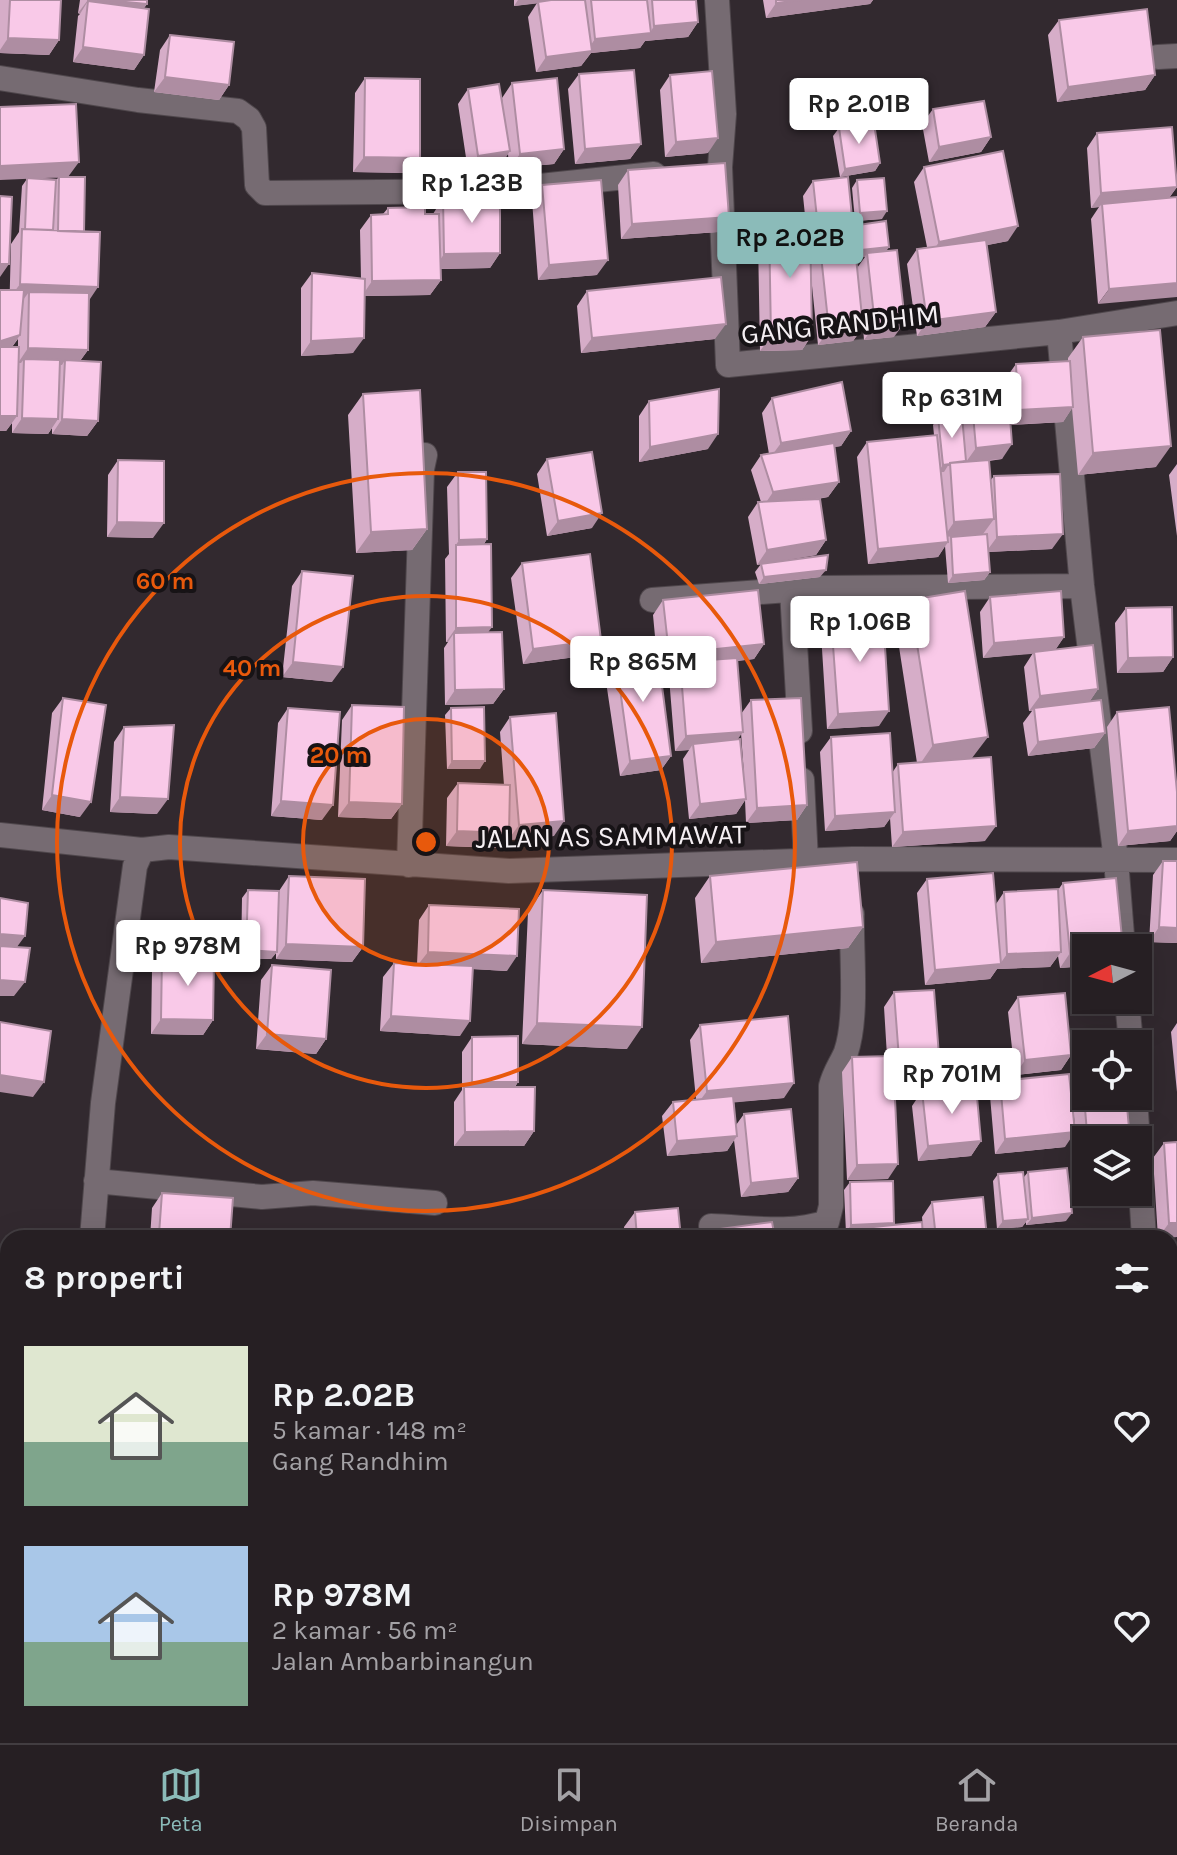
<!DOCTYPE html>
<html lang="id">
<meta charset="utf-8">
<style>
:root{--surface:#261f23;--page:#2e272b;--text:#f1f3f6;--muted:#a4a2a6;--line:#423d41;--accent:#8bbbb9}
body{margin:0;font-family:Karla,sans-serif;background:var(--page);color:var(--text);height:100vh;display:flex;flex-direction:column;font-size:30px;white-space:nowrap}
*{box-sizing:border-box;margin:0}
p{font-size:26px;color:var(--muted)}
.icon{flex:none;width:44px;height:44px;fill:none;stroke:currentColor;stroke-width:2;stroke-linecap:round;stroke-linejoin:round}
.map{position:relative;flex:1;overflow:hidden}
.panel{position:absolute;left:0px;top:1230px;width:1178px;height:514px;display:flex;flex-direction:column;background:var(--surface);border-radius:24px 24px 0 0;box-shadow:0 8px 32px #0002,0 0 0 2px var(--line)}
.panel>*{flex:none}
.needle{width:52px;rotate:264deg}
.controls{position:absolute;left:1072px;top:934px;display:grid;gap:16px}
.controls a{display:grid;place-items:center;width:80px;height:80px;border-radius:0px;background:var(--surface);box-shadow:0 8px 32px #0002,0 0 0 2px var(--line);font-size:40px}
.price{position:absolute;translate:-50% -68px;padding:0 18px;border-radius:8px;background:#fff;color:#222;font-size:26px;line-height:52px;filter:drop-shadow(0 2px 4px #0008)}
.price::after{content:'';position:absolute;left:50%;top:48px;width:24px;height:18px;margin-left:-12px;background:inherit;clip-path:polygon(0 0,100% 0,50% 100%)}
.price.on{background:var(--accent);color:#111}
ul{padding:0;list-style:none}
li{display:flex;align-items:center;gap:24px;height:200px;padding:0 24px}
li span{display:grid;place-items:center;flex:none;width:224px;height:160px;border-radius:0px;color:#555}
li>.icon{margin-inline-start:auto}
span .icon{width:96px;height:96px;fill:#fffc;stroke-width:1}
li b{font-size:34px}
h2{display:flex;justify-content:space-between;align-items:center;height:96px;padding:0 24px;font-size:34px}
.tabs{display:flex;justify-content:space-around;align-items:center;height:112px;border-top:2px solid var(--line);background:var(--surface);font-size:22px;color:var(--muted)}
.tabs a{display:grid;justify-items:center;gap:4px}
.tabs .on{color:var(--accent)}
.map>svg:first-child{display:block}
</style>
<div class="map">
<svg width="1177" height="1743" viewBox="0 0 1177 1743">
<rect width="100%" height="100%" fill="#32292f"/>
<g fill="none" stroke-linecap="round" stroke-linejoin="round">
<defs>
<path id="minor" d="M717 0 724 114 720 167 728 365 1059 332 1177 313
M1158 57 1177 56
M0 78 138 100 238 111 249 119 254 128 257 185 265 193 493 191 654 174
M1059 332 1082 586 1116 860 1123 948
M792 590 800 731
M652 600 815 588 1082 586
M802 780 806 861
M0 835 142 850 169 847 509 871 852 859 1177 860
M409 865 422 469 425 455
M1127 1000 1131 1044
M1135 1096 1144 1238
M96 1181 262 1197 313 1193 435 1203
M711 1226C749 1227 790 1235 827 1222L831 1206V1086C834 1073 841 1064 846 1052 858 1017 851 952 852 914
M92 1238 103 1103 135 866 142 850
M0 1282 8 1283
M1170 1449H1177
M54 1743V1736"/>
</defs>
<use href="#minor" stroke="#4f474c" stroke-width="26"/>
<use href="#minor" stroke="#766b72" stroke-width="24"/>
</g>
<path fill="#d6adc8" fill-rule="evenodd" d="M0 0H61L59 40 49 55 0 53Z
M80 0H147V4L144 8V55L134 70 73 62 78 16 80 14 78 13Z
M514 0H696L698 22 688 37 645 41 640 48 591 53 581 66 536 72 528 17 537 3 514 6Z
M763 0H873L870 4 766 18Z
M1059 20 1155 75 1145 90 1057 102 1048 35Z
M170 35 229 85 219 100 154 92 160 50Z
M579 74 641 144 630 159 575 164 568 89Z
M670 75 708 153 665 157 660 90Z
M365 78 420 158 409 173 353 172 355 93Z
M512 83 564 149 554 164 509 168 508 154 500 166 468 171 458 104 468 89 503 111 502 98Z
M933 109 991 137 981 152 929 162 922 124Z
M839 128 880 163 875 171 840 177 833 136Z
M1097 133 1177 187 1169 198 1177 197 1098 304 1091 219 1099 207 1091 208 1087 148Z
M924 167 1008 241 987 245 996 312 985 327 917 336 907 264 917 249 927 247 914 182Z
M628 170 729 217 718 232 621 239 618 185Z
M69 177 84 232 89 300 88 350 80 361 98 421 87 436 52 434V428L48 434 12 433V423L6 431 11 244 19 232 22 186 27 179ZM58 178 56 180 39 179ZM18 339V347H12Z
M857 180 882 219 855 221 852 188Z
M813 181 853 231 858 225 889 247 886 251 894 337 864 340 863 327 853 341 818 345 811 276 812 335 802 350 760 351 758 240 769 225H806L803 196ZM865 257 857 268 856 258Z
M542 185 597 275 538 280 532 200Z
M443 198 500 253 490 268 441 269V280L430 295 365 296 353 353 301 356V288L312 273 361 279 360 230 371 215 383 214 388 208 425 214H433Z
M587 291 715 339 581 353 577 306Z
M1083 337 1156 467 1078 475 1072 408 1063 422 1011 425 1002 459 989 461 990 481 994 476 1052 549 988 552 990 572 984 580 948 583 945 546 938 557 868 564 857 457 867 442 934 435 933 425 938 417 962 416 960 396 970 381 1006 378 1016 364 1068 361V358Z
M890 380 926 418 887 422 884 388Z
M363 394 427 529 412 550 356 553 348 415Z
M772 398 851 431 841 446 834 447 839 482 828 497 818 499 826 540 816 555 761 564 820 577 759 584 755 572 761 564 757 565 748 517 758 502H761L751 470 761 455 769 454 762 413Z
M649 401 708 449 639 462V416Z
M547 459 592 528 547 536 537 474Z
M118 460 153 538 107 537 108 475Z
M1177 464V536L1169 475Z
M458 472 487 539 484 544 488 633 504 689 493 704 445 705 444 648 448 642H446L445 559 449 554 447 487Z
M522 563 591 655 523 664 511 578Z
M302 571 332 682 282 677 292 586Z
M990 597 1064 637 1055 650 1098 689 1089 702 1105 733 1094 748 1028 756 1023 723 1032 711H1029L1024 667 1033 653 983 658 980 612Z
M663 600 764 644 754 659 737 661 741 714 751 700 807 805 797 820 746 823 745 800 736 814 689 819 683 759 689 750 675 751 669 677 676 667 660 669 671 756 661 770 620 776 604 668 615 653 656 647 653 615ZM741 733 744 775 737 739Z
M910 600 972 758 965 759 985 841 892 847 890 818 884 827 825 831 820 752 831 737 892 773 898 764 917 763 895 621Z
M1126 608 1173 657 1163 672 1117 673 1115 623Z
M831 618 879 726 827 729 821 633Z
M63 698 80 817 42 810 52 713Z
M352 705 402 804 391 819 338 817 342 720Z
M288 708 322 820 271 816 278 723Z
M451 708 480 769H447L445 715Z
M1117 712 1177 792V831L1170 841 1118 846 1107 727Z
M510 717 554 836 508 840V835L499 848 446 846 447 798 458 783 504 785 500 732Z
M124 727 157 814 110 812 114 742Z
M1163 861 1177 943 1149 942 1153 875Z
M289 876 363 947 352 962 276 959V953L271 959 241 958 242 898 248 890 279 891Z
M710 876 863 927 848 948 701 963 695 898Z
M927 879 996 904 1004 892 1058 890 1063 883 1086 948V966L1060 968 1058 956 1050 967 997 969 990 979 925 985 917 893Z
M543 890 627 1049 522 1044 528 912Z
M429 905 507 971 473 969 460 1036 380 1031 383 977 394 963 417 964 419 920Z
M162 956 213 1020 203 1035 151 1034 152 971Z
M272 965 326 1039 316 1054 256 1049 261 980Z
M894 992 928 1071 894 1073 888 1179 847 1180 842 1072 852 1057 887 1056 884 1007Z
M1018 997 1071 1055 1061 1070 1015 1075 1008 1012Z
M1177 1023V1092L1171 1032Z
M700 1025 784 1098 734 1102 736 1125 744 1114 798 1178 788 1192 741 1197 734 1140 727 1151 667 1156 662 1116 673 1102 696 1099 690 1040Z
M472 1037 518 1082 515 1087 534 1131 524 1146H454V1102L462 1090V1052Z
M1082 1071 1129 1128 1121 1140H1086V1147L1077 1148 1071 1086Z
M1000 1081 1065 1147 995 1154 990 1096Z
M922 1091 981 1141 971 1156 918 1161 912 1106Z
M1164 1143 1177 1237 1158 1238 1153 1158Z
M1028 1172 1066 1221 1026 1225V1222L1022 1227 997 1229 993 1181 998 1174 1024 1177Z
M850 1182 894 1223 893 1225 923 1238H857L862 1232 846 1233 844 1190Z
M162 1193 230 1238H150L152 1208Z
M932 1202 987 1238H924L922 1217Z
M635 1212 681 1238H625L624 1227Z
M712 1230 775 1238H706Z
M8 1326V1512L0 1511 1 1411Z
M114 1736H203L202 1743H113Z
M406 1736H444V1743H405Z
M904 1736H1017V1743H904Z"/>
<path fill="#ae8da2" d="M88 0H105L147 4 136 19 88 1 80 14 78 13Z
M518 0H569L514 6Z
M801 0H873L870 4 766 18 776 3Z
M698 22 688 37 645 41 640 48 591 53 581 66 536 72 546 57 586 52 595 39 650 33 654 26Z
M8 38 59 40 49 55 0 53V50Z
M83 47 144 55 134 70 73 62Z
M1155 75 1145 90 1057 102 1068 87Z
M165 77 229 85 219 100 154 92Z
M991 137 981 152 929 162 939 147Z
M718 138 708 153 665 157 676 142Z
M641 144 630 159 575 164 585 149Z
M564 149 554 164 509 168 520 154Z
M510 151 500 166 468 171 478 156Z
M364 157 420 158 409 173 353 172Z
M79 162 68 177 0 180V166Z
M880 163 875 171 840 177 845 169Z
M1177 187 1166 202 1102 204 1099 207 1091 208 1101 193Z
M887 211 882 219 855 221 860 213Z
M729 217 718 232 621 239 632 224Z
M1018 226 1008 241 929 257 939 242Z
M889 247 884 254 867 253 865 257 856 258 861 250Z
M500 253 490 268 434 269 444 254Z
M608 260 597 275 538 280 549 265Z
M0 264H9L0 277Z
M441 280 430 295 362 296 372 281Z
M1177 283V297L1098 304 1109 289Z
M20 284 98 287 88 302 29 292 23 300 9 299Z
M996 312 985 327 917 336 927 321Z
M905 322 894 337 864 340 875 325Z
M726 324 715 339 581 353 592 338Z
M863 327 853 341 818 345 829 330Z
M20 335 10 350 0 353V340Z
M812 335 802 350 760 351 771 336Z
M364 338 353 353 301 356 311 341Z
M28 348 88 350 77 365 65 360 62 365 24 363V359L21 363H18Z
M1073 407 1063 422 1008 425 1018 410Z
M931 411 926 418 887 422 893 415Z
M0 416H17L6 431H0Z
M22 418 58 419 48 434 12 433Z
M62 419 98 421 87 436 52 434Z
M851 431 841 446 770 458 781 443Z
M718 434 708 449 639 462 650 447Z
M1012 444 1002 459 966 462 976 448Z
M1171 446 1156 467 1078 475 1093 453Z
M949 464 944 472H938L943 465Z
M839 482 828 497 763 507 773 492Z
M602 513 592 528 547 536 558 521Z
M994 519 983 534 944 537 954 522Z
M117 522 164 523 153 538 107 537Z
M427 529 412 550 356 553 371 532Z
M1063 534 1052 549 986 552 997 537Z
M487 539 477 554 456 545 459 540Z
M826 540 816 555 757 565 767 550Z
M948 542 938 557 868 564 878 549Z
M826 570 820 577 759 584 764 577Z
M990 572 984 580 948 583 953 575Z
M492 627 481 642 454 633 448 642H446L456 628Z
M1064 637 1054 652 983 658 994 643Z
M601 640 591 655 523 664 533 649Z
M764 644 754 659 680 667V662L676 667 658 669 669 654Z
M1173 657 1163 672 1117 673 1128 658Z
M293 662 343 667 332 682 282 677Z
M504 689 493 704 445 705 455 690Z
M1098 689 1088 704 1034 708 1032 711H1029L1040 696Z
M889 711 879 726 827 729 838 714Z
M743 732 732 747 693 744 689 750 675 751 686 736Z
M1105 733 1094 748 1028 756 1038 742Z
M988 737 972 758 918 767 933 745Z
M671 756 661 770 620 776 630 761Z
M452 761H485L480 769H447Z
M52 795 91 802 80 817 42 810Z
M120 797 168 799 157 814 110 812Z
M746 799 736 814 689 819 700 804Z
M281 801 333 805 322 820 271 816Z
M349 802 402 804 391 819 338 817Z
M807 805 797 820 746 823 757 808Z
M895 812 884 827 825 831 835 816Z
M564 821 554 836 508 840 519 825Z
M996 826 985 841 892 847 903 832Z
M1177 826V831L1170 841 1118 846 1128 831Z
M457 831 509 833 499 848 446 846Z
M863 927 848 948 701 963 716 942Z
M1159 927 1177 928V943L1149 942Z
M0 934 25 936 14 951 0 950Z
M286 944 363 947 352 962 276 959Z
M246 950 277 952 271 959 241 958Z
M428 952 517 956 507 971 417 966Z
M1061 952 1050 967 997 969 990 979 925 985 935 970 1000 964 1007 954Z
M1086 952V966L1060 968 1070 953Z
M0 980 25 982 14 996H0Z
M391 1016 470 1021 460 1036 380 1031Z
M161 1019 213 1020 203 1035 151 1034Z
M537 1023 642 1027 627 1049 522 1044Z
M267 1034 326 1039 316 1054 256 1049Z
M1071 1055 1061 1070 1015 1075 1025 1060Z
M939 1056 928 1071 888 1074 899 1059Z
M0 1075 44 1082 33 1097 0 1092Z
M472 1082H518L508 1097 464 1093Z
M794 1083 784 1098 696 1106 707 1091Z
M1129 1128 1121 1140H1086V1147L1077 1148 1087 1133Z
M534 1131 524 1146H454L465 1132Z
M1075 1132 1065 1147 995 1154 1005 1139Z
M737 1136 727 1151 667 1156 677 1141Z
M981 1141 971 1156 918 1161 928 1146Z
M898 1164 888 1179 847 1180 857 1165Z
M798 1178 788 1192 741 1197 751 1183Z
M1072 1213 1066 1221 1026 1225 1032 1218Z
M1028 1219 1022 1227 997 1229 1003 1221Z
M894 1223 889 1231 864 1228 862 1232 846 1233 851 1225Z
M1169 1223H1177V1237L1158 1238Z
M159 1234 213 1238H156Z
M1177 1312V1327H1170V1313Z
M0 1494 8 1495V1512L0 1511Z
M0 1582 8 1583V1598H0Z
M0 1679 8 1680V1696L0 1695Z
M0 1731 8 1732V1736H21L16 1743H0Z"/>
<path fill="#f9c9e8" stroke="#ae8da2" stroke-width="2" d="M10 0H61L59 40 8 38Z
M105 0H147V4Z
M551 0H585L592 51 546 57 538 2Z
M591 0H647L651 33 595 39Z
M652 0H696L698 22 654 26Z
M776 0H801L776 3Z
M88 1 149 9 144 55 83 47Z
M1147 9 1155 75 1068 87 1059 20Z
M170 35 234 42 229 85 165 77Z
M634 70 641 144 585 149 579 74Z
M712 71 718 138 676 142 670 75Z
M365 78 420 79V158L364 157Z
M557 78 564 149 520 154 512 83Z
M499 84 510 151 478 156 468 89Z
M984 101 991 137 939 147 933 109Z
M76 104 79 162 0 166V107Z
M874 123 880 163 845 169 839 128Z
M1172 127 1177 187 1101 193 1097 133Z
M1003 151 1018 226 939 242 924 167Z
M725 163 729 217 632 224 628 170Z
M59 177H85L84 232 58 231Z
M848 177 863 327 829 330 813 181Z
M27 178 56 180 53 230 25 229Z
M884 178 887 211 860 213 857 180Z
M601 180 608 260 549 265 542 185Z
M0 196 12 197 9 264H0Z
M500 196V253L444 254 443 198Z
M1177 197V283L1109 289 1102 204Z
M425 207V214H439L441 280 372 281 371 215 388 214V208Z
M886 221 889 247 861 250 858 225Z
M810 224 812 335 771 336 769 225Z
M22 229 100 232 98 287 20 284Z
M986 240 996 312 927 321 917 249Z
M897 250 905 322 875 325 867 253Z
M312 273 365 279 364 338 311 341Z
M721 277 726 324 592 338 587 291Z
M0 290H24L20 335 1 341 0 340Z
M29 292 89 293 88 350 28 348Z
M1160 330 1171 446 1093 453 1083 337Z
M0 347H19L17 416H0Z
M24 359 60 360 58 419 22 418Z
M65 360 101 362 98 421 62 419Z
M1070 361 1073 407 1018 410 1016 364Z
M928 377 931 411 893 415 890 380Z
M1007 378 1012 444 976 448 970 381Z
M842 382 851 431 781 443 772 398Z
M719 389 718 434 650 447 649 401Z
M420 390 427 529 371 532 363 394Z
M962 416 966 461 950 463V464L943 465 938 417Z
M937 435 948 542 878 549 867 442Z
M834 443 839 482 773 492 761 455Z
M592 452 602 513 558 521 547 459Z
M118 460 164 461V523L117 522Z
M989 460 994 519 954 522 950 463Z
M458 472H486L487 539 459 540Z
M1060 474 1063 534 997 537 994 476Z
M820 499 826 540 767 550 758 502Z
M987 534 990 572 953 575 951 537Z
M491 544 492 627 456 628V545Z
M590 554 601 640 533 649 522 563Z
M828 555 826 570 764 577 761 564Z
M302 571 353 576 343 667 293 662Z
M758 590 764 644 669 654 663 600Z
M965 591 988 737 933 745 910 600Z
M1061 591 1064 637 994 643 990 597Z
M1172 607 1173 657 1128 658 1126 608Z
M883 615 889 711 838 714 831 618Z
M502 632 504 689 455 690 454 633Z
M1093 645 1098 689 1040 696 1034 652Z
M657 647 671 756 630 761 615 653Z
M737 658 743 732 686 736 680 662Z
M63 698 106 705 91 802 52 795Z
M801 698 807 805 757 808 751 700Z
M1101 700 1105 733 1038 742 1034 708Z
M352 705 404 707 402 804 349 802Z
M484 707 485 761H452L451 708Z
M1169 707 1177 792V826L1128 831 1117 712Z
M288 708 340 712 333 805 281 801Z
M556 713 564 821 519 825 510 717Z
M174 725 168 799 120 797 124 727Z
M890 733 895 812 835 816 831 737Z
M740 739 746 799 700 804 693 744Z
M991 757 996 826 903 832 898 764Z
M458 783 510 785 509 833 457 831Z
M1163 861H1177V928L1159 927Z
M857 862 863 927 716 942 710 876Z
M993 873 1001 964 935 970 927 879Z
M289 876 365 879 363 947 286 944Z
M1116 878 1123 948H1086V952L1070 953 1063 883Z
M1058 889 1061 952 1007 954 1004 892Z
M248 890 279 891 277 952 246 950Z
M543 890 647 895 642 1027 537 1023Z
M0 898 28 903 25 936 0 934Z
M429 905 519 909 517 956 428 952Z
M0 946 30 948 25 982 0 980Z
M162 956 214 957 213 1020 161 1019Z
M394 963 473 966 470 1021 391 1016Z
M272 965 331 970 326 1039 267 1034Z
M934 990 939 1056 899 1059 894 992Z
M1065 993 1071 1055 1025 1060 1018 997Z
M788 1016 794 1083 707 1091 700 1025Z
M0 1022 51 1031 44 1082 0 1075Z
M518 1036V1082H472V1037Z
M893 1056 898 1164 857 1165 852 1057Z
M1086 1070V1096H1126L1129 1128 1087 1133 1082 1071Z
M1069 1074 1075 1132 1005 1139 1000 1081Z
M976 1086 981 1141 928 1146 922 1091Z
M464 1087H535L534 1131 465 1132Z
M733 1096 737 1136 677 1141 673 1102Z
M791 1109 798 1178 751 1183 744 1114Z
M1177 1142V1223H1169L1164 1143Z
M1067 1168 1072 1213 1032 1218 1028 1172Z
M1023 1172 1028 1219 1003 1221 998 1174Z
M893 1181 894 1223 851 1225 850 1182Z
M162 1193 233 1198 230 1238H213L159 1234Z
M983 1197 987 1238H936L932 1202Z
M678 1208 681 1238H637L635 1212Z
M772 1222 775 1238H713L712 1230Z
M922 1222 923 1238H866L864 1228Z
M466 1233 541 1234V1238H466Z
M1170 1247H1177V1312L1170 1313Z
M0 1349 8 1350 0 1424Z
M7 1364H8V1450H6Z
M4 1450 8 1451V1495L0 1494V1479Z
M0 1519 8 1520V1583L0 1582Z
M0 1592 8 1593V1680L0 1679Z
M0 1689 8 1690V1732L0 1731Z
M123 1736H203L202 1743H123Z
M410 1736H444V1743H410Z
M919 1736H1017V1743H919Z"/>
<circle cx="426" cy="842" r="123" fill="#e8590c" fill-opacity=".12"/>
<g fill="none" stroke="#e8590c" stroke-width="4">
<circle cx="426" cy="842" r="123"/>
<circle cx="426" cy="842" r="246"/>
<circle cx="426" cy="842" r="369"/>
</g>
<g text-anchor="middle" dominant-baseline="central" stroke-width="8" stroke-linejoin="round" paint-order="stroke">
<g font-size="28" fill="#f5eff3" stroke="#171316">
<text transform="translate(840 324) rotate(-6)">GANG RANDHIM</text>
<text transform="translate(611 836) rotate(-1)">JALAN AS SAMMAWAT</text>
</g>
</g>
<circle cx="426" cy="842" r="12" fill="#e8590c" stroke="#171316" stroke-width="4"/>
<g font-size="24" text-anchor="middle" font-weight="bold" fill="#e8590c" stroke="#171316" stroke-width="8" stroke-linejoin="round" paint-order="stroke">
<text x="165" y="589">60 m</text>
<text x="252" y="676">40 m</text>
<text x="339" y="763">20 m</text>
</g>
</svg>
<div class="controls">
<a><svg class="needle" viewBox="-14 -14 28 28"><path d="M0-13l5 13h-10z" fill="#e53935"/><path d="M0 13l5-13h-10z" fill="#a4a2a6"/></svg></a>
<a><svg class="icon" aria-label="locate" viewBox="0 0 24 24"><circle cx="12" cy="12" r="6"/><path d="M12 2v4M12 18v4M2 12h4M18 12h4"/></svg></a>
<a><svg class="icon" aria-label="layers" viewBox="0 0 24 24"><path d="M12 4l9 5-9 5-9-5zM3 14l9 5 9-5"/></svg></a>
</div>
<b class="price" style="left:859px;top:146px">Rp 2.01B</b>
<b class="price" style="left:472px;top:225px">Rp 1.23B</b>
<b class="price on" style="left:790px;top:280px">Rp 2.02B</b>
<b class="price" style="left:952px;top:440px">Rp 631M</b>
<b class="price" style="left:860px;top:664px">Rp 1.06B</b>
<b class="price" style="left:643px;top:704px">Rp 865M</b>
<b class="price" style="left:188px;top:988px">Rp 978M</b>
<b class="price" style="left:952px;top:1116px">Rp 701M</b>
<section class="panel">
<h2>8 properti<svg class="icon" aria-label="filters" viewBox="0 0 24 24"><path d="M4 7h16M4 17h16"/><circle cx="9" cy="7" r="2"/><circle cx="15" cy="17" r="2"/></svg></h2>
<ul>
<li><span style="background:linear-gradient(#dfe7d0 60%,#7fa58c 0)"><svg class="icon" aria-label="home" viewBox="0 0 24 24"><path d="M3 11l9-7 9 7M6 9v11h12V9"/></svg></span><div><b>Rp 2.02B</b><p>5 kamar · 148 m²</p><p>Gang Randhim</p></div><svg class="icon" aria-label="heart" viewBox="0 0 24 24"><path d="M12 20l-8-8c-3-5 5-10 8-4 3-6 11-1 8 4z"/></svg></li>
<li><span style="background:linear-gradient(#a9c7e8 60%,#7fa58c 0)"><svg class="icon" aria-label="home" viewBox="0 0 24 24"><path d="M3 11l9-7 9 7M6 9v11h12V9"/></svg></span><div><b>Rp 978M</b><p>2 kamar · 56 m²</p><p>Jalan Ambarbinangun</p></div><svg class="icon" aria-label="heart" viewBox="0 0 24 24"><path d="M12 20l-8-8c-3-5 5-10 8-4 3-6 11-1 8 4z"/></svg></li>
</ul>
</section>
</div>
<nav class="tabs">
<a class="on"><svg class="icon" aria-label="map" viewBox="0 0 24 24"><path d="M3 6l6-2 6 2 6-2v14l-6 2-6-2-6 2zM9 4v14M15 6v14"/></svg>Peta</a>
<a><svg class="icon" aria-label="saved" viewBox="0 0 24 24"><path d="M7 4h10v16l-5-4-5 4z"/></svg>Disimpan</a>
<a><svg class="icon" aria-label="home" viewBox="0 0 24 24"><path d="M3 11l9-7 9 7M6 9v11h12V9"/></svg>Beranda</a>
</nav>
